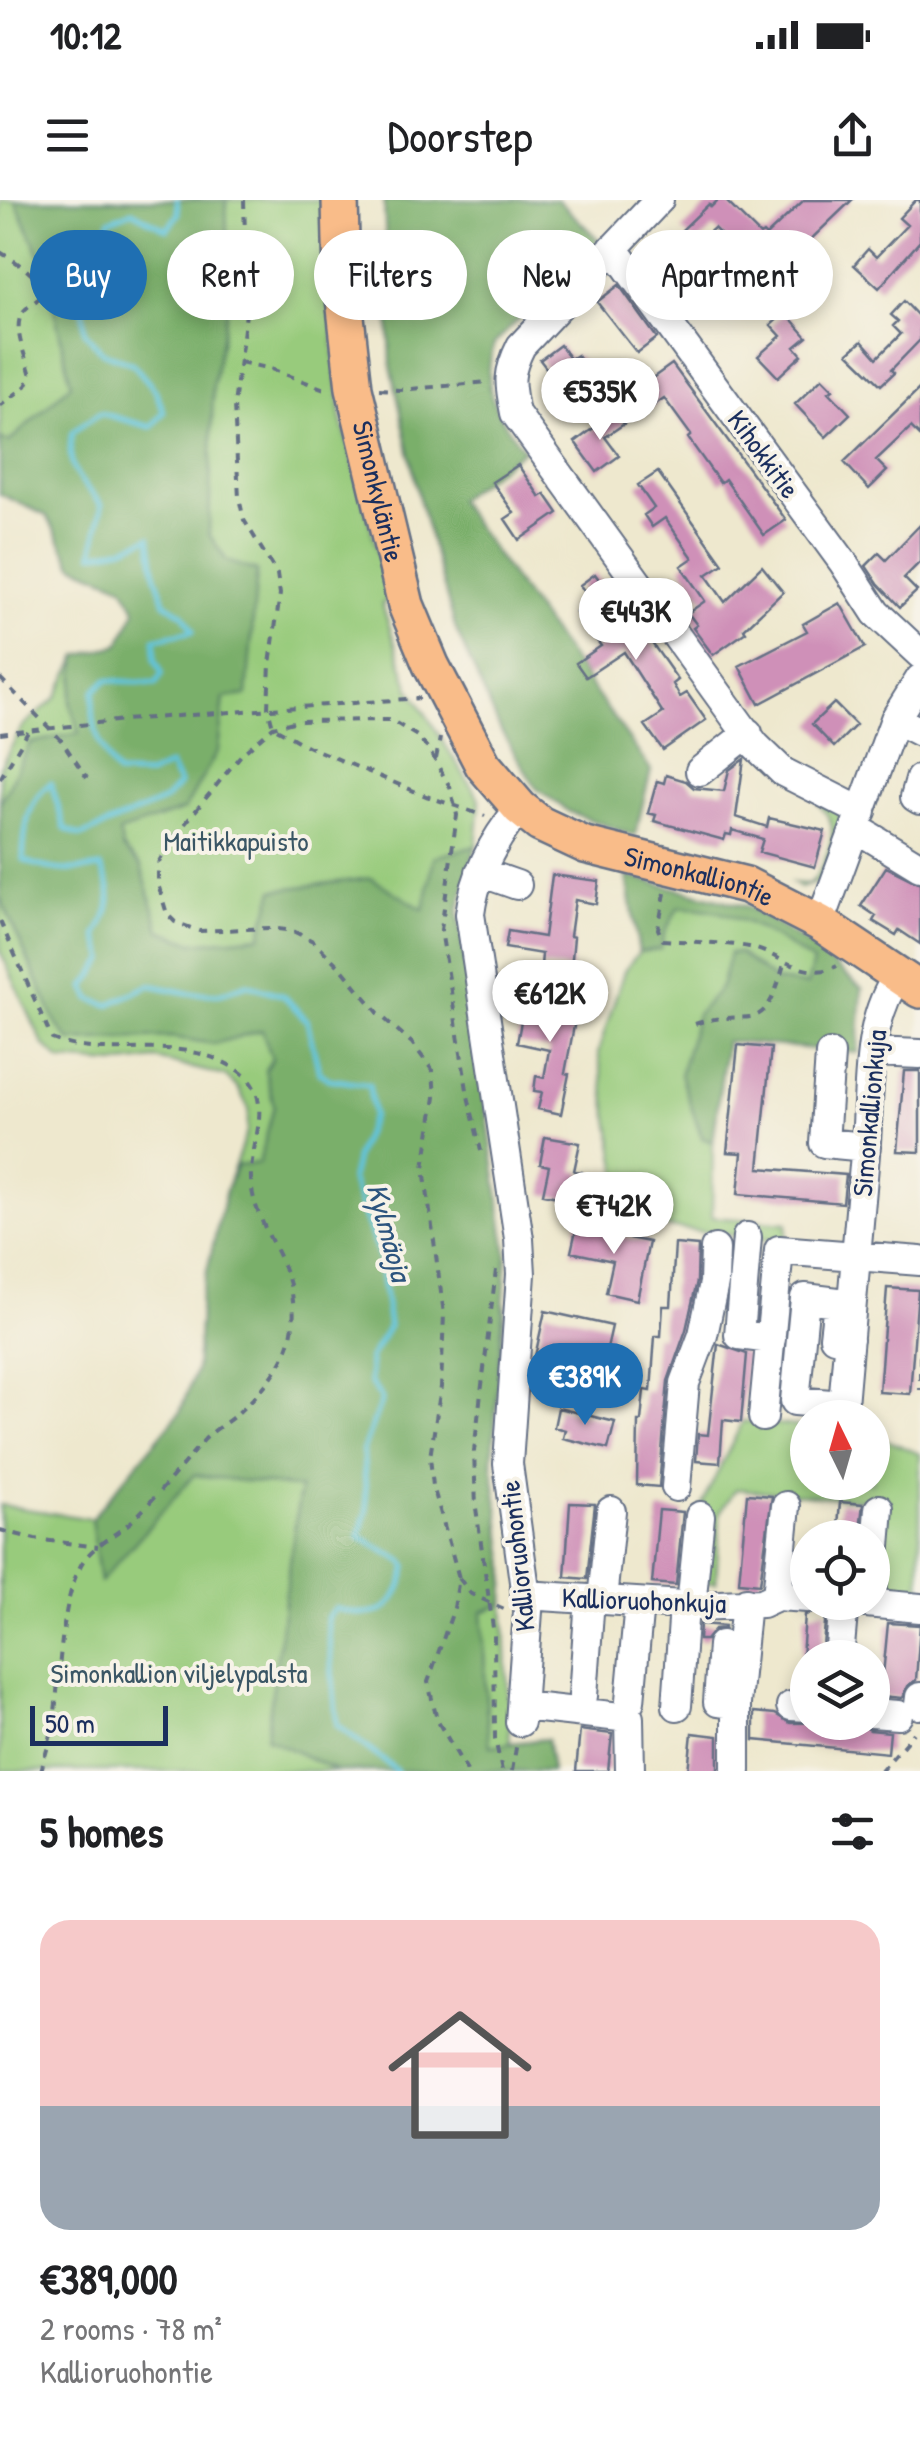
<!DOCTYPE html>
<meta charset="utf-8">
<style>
:root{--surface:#fff;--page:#f2f2f2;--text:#202124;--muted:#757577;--accent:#1f6fb2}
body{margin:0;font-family:"Patrick Hand",sans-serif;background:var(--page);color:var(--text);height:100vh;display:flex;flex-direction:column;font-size:38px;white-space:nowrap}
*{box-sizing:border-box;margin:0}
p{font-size:32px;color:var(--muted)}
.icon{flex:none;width:55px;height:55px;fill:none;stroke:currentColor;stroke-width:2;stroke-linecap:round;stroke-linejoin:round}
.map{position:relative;height:1571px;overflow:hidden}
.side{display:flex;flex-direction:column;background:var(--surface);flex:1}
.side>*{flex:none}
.banner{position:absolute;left:30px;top:30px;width:860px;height:90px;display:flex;gap:20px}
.needle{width:65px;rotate:355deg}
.tools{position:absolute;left:790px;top:1200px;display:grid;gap:20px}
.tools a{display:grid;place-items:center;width:100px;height:100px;border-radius:50%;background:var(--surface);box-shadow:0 5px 15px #0003;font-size:50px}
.scale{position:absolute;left:30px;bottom:25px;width:138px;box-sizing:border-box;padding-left:10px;border:5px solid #1b2f5e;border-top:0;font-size:28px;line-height:35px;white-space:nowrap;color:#1b2f5e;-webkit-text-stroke:8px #f7f3e8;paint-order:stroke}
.price{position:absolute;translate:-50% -85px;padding:0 22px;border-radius:35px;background:#fff;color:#222;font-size:32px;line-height:65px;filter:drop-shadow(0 2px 5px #0008)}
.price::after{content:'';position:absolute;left:50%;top:60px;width:30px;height:22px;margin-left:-15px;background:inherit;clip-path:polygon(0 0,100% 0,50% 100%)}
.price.active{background:var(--accent);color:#fff}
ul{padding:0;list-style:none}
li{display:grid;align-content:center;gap:20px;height:530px;padding:0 40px}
li span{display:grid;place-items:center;height:310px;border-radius:30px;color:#555}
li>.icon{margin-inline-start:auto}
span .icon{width:180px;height:180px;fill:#fffc;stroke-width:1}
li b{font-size:42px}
h2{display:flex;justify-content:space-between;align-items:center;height:120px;padding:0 40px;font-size:42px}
.chip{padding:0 35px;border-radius:45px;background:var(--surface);box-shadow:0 5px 15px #0003;font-size:35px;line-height:90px}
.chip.active{background:var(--accent);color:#fff}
.status{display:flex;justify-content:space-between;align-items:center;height:70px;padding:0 50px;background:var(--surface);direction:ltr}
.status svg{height:28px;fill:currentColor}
header{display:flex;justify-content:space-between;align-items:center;height:130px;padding:0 40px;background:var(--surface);font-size:45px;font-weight:600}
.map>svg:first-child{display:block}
</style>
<div class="status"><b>10:12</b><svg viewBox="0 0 49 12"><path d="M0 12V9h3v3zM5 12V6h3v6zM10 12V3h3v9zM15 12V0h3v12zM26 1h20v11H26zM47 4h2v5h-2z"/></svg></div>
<header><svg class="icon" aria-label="menu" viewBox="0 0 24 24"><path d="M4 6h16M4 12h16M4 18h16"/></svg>Doorstep<svg class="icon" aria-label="share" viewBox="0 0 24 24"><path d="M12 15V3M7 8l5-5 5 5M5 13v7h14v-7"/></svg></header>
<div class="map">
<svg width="920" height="1571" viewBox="0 0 920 1571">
<rect width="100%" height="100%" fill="#f7f3e8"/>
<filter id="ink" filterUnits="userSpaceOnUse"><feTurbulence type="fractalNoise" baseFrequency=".01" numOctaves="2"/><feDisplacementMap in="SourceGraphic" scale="20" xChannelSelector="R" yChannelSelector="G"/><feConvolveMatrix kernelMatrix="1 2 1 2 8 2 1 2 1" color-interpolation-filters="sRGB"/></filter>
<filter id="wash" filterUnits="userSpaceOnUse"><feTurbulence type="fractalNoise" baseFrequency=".0048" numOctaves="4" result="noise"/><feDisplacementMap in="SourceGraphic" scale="40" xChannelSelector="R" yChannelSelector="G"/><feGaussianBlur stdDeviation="2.25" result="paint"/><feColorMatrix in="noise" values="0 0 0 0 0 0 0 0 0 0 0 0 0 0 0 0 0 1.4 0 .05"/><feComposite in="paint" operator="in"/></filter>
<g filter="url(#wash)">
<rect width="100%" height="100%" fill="#eee8ce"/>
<path fill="#98cb7b" stroke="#5a7d6c" stroke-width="2.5" d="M0 0H330L334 147 341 217 390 398 382 404 410 489 480 600 476 646 458 711 505 1110 492 1263 506 1367 504 1404 510 1543 547 1539 552 1571H0V1305L91 1319 180 1212 196 1170 201 1097 226 990 247 931 249 909 238 888 225 876 156 859 114 864 60 860 43 844 0 751V567L23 526 56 498 78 456 119 445 136 410 123 386 73 365 47 316 0 294Z
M818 603 838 611 843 628 821 681 800 688 793 683 809 684C822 674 835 641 831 624 830 616 823 610 818 603Z
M627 676 749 707 811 746 862 789 726 841 713 942 712 1017 787 1023 786 1042 626 1022 598 852 624 771 639 752Z
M743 1221 807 1227 808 1282H872L873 1234 920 1254V1400L880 1397 888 1302 736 1289 720 1312 716 1383 692 1381 698 1312Z"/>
<path fill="#7aaf6b" stroke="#4a6f64" stroke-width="2.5" d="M15 0H226L229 101 213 184 209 334 227 361 257 371 247 495 224 498 218 550 184 610 119 632 123 648 141 666 160 730 193 743 260 736 274 690 371 678 424 710 434 657 476 646 458 711 507 1054 492 1263 506 1367 504 1404 482 1412C486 1457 484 1501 490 1546L547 1539 552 1571H337L266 1538 300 1288 194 1275 100 1382 91 1319 180 1212 196 1170 201 1097 226 990 237 965 259 963 274 906 265 870 272 859 262 830 214 844 170 837 70 841 57 825 0 697V604L30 543 79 533 70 503 78 456 119 445 136 410 123 386 73 365 47 316 0 294V239L9 242 71 184 44 65Z
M384 0H558L599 40 494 144C480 191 496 213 524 250L457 300 651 570 635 636 569 612 536 588 501 531 456 430 419 299 391 165Z
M627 676 749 707 811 746 862 789 858 853 726 841 713 942 702 938 680 875 697 814 721 787 730 753H739L776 781 807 785 813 762C772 735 730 705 678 708L664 734 661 749 639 752Z"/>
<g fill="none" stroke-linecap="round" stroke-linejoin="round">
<path stroke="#60c5de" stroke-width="5" d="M177 0 178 14 167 30 132 11 109 21 82 101 85 132 102 152 133 164 155 190 164 212 151 227 100 213 72 232C66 270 77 277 102 305L93 354 124 348 150 337 156 377 165 403 183 414 193 431 155 439V459L162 473 156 484 107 480 94 491C90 523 98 549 117 574L149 575 170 565 179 584 165 600 81 636 65 629 51 583C27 600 24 632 23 660 51 672 72 672 101 667 115 694 111 709 97 735L105 759 85 787 91 799 108 805 150 785 188 793 219 794 247 784 284 796 307 821 319 872 328 879 369 885 373 915 356 956 351 979 379 1055 389 1126 370 1158V1182L382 1199 363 1250 367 1311 359 1336 404 1362 407 1367C396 1412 378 1422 335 1408L327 1418 337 1525 397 1571"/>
</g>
<g id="blocks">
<path fill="#cf90b8" d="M718 0H725L760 35 763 33 766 36 804 0H852L804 46 798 40 738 94 719 73 740 54 714 28 696 44 682 30 709 4 711 7Z
M916 0H920V41L879 88 854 65 868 49 876 57 907 25 899 18Z
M619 85 657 138 637 153 597 102Z
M904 101 920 118V140L891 170 894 173 881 185 848 153 862 141 877 158 901 134 893 126 898 121 891 115Z
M785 112 807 137 795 147 802 155 778 177 758 156 781 136 771 125Z
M560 145 570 159 577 155 599 185 574 204 540 160Z
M672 164 786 320 764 335 725 279 720 283 688 238 691 235 664 198 650 208 637 189Z
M822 178 833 189 829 192 850 214 826 237 795 204Z
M920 188V236L911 227 876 260 887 271 869 289 844 262Z
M615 212 624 224 605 237 619 256 597 272 575 242Z
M518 265 540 297 545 294 558 313 519 340 505 319 514 313 492 282Z
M658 272 723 364 706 375 725 402 762 366 783 392 744 429 746 432 713 455 693 428 697 425 688 413 705 401 681 366 693 358 665 318 652 327 644 315 654 308 638 285Z
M920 325V362L904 378 917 391 900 407 878 384 866 366 879 353 886 360Z
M595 374 637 432 642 429 678 480 673 484 680 497 687 493 706 520 663 550 645 525 663 513 624 452 586 477 576 463 601 446 576 412 591 401 580 385Z
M840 403 865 447 759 504 739 466 807 431 803 424Z
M834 503 856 525 834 547 812 524Z
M744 559 736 617 767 627 769 618 825 631 815 667 759 652 763 639 732 630 731 635 726 634 724 640 654 621 656 615 648 613 657 581 664 583 666 575 686 581 694 588 724 591 729 570Z
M886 667 920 684V744L899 730 896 735 873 721 876 716 861 706Z
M552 675 599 681 596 704 575 700 570 736 574 737 571 769 541 766 542 754 505 748 508 731 544 737Z
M526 795 578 805 565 873 569 874 561 914 538 909 542 892 534 891 536 876 544 878 549 850 517 843Z
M738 845 771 848 759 968 846 975 843 1003 738 994 742 953 727 952Z
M904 871H920V952L897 951Z
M545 937 580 943 574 971 582 972 576 1001 543 994 549 966 540 964Z
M578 1021 604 1026 603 1033 649 1042 637 1100 606 1093 613 1061 571 1052Z
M675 1044 698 1046 697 1081 686 1130 668 1181 659 1287 637 1285 638 1221H641L644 1190 651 1191 655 1136H661L663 1106H671Z
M887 1088 918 1090 910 1194 879 1192Z
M545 1111 612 1126 606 1153 582 1148 574 1184 545 1178 548 1164 534 1161Z
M718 1144 747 1154 741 1222 723 1220 720 1263 696 1261 698 1234 708 1235Z
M558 1208 615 1222 608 1249 563 1238 565 1230 554 1227Z
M747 1294 772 1296 760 1384 739 1382Z
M840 1302 863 1304 859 1338H837Z
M570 1303 595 1304 587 1379 565 1377Z
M659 1310 683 1312 676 1385 652 1383Z
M821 1410H826L822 1458H802L805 1415Z
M888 1423 920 1425 916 1480 907 1486 902 1498 881 1496Z
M700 1424 725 1426V1428L715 1429 706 1440H699Z
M754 1512 775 1514 790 1523 858 1522 870 1530 890 1532 888 1553 754 1540Z
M580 1530 612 1534 608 1571H576Z
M692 1533 718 1536V1571H688Z"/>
</g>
</g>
<g filter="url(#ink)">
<use href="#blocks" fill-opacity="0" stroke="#657085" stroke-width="2.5"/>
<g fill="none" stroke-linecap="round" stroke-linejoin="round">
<defs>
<path id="minor" d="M659 0 521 146C507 174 509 183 515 213L755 545 783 572 862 612
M613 48 843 362 876 413 920 454
M895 519 920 532
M700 571 748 533
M920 579 915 597 920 600
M520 608C494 639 475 674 470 714L519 1039 521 1074 508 1264 528 1411 520 1522
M856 628 920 667
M480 672 517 685
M820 723 895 519 920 479
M873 852 920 854
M830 854 824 943 866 947
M747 1037 739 1135 771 1139
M849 1139 834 1137 838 1102 805 1098 795 1201 843 1205C850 1121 858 1037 865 954 871 896 863 825 898 776
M763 1217 779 1050 920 1061
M676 1287 685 1183 703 1135 714 1083 715 1049
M525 1395 699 1406 762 1403 777 1396 808 1398
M777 1396 786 1306
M872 1396 879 1309
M602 1400 611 1311
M855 1402 920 1408
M691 1406 700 1316
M722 1445 718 1502 736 1504 746 1402
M839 1458 844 1402
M583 1496 590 1399
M630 1501 639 1403
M736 1504V1571
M919 1505 920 1497
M522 1506 629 1518 630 1571
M677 1506 684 1406
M791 1506 808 1507
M872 1513 898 1515"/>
<g id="major">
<path id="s1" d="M340 0 342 81 354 188 406 405 431 465 483 565 520 608 540 624 585 645 746 685 820 723 920 790"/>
</g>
</defs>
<use href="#minor" stroke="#657085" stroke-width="32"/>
<use href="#major" stroke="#657085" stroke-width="40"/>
<path stroke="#657085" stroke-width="4" stroke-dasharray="8 8" stroke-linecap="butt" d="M244 0 247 106 234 205 239 298 244 320 277 374 280 394 270 464 268 508 273 527 307 546 426 596 485 616
M0 52C16 62 41 76 42 95 37 102 28 105 23 112 11 128 27 158 31 176L26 186 0 206
M240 162 271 169 330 191
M379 189 400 190 489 182
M0 478 61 540 87 578
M0 534 124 520 420 498
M436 559 440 538
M0 579 28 532
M665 693 658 729 663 740C691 742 721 742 749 747 779 753 804 782 837 766
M0 721 52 839C114 864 173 830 236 869 279 896 249 942 251 980 253 1023 289 1058 293 1101 298 1148 273 1181 240 1211 229 1222 214 1229 204 1240 181 1266 159 1294 134 1319 118 1334 93 1345 82 1363 61 1400 60 1470 55 1512 53 1532 46 1552 41 1571
M695 824C752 805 762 843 784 764
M496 1070 474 1251 476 1308 494 1435 495 1539 502 1571
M920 1156V1190
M0 1330 35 1339 98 1347
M459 1378 471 1394 504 1409
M467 1571 437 1520 428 1482 454 1408 459 1378 433 1286 430 1257 441 1187 444 1114 424 968 435 897 433 871 412 843 380 815 341 768 313 741 293 731 271 728 199 731 175 722 167 714 158 684V663L171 641 241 555 273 527 297 521 391 520 417 536 429 550 450 587 457 615 441 730 468 896 481 951
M512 1571 517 1542
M881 1571 914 1533"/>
<use href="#minor" stroke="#fff" stroke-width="28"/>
<use href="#major" stroke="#f9bc89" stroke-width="35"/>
</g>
</g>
<g text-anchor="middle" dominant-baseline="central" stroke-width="8" stroke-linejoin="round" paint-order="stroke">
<g font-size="28" fill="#1b2f5e" stroke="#f7f3e8">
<text transform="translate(764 254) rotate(54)">Kihokkitie</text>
<text stroke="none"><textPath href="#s1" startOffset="295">Simonkyläntie</textPath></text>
<text stroke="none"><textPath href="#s1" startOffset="840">Simonkalliontie</textPath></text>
<text transform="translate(869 913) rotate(-85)">Simonkallionkuja</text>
<text transform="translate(517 1356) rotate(-96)">Kallioruohontie</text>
<text transform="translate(644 1400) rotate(2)">Kallioruohonkuja</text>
</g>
<g font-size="28" fill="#3a5665" stroke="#f7f3e8">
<text x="236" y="641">Maitikkapuisto</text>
<text x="179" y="1473">Simonkallion viljelypalsta</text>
</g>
<g font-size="30" font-style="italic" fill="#2c547e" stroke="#f7f3e8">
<text transform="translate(390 1032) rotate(75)">Kylmäoja</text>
</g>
</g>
</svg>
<div class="tools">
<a><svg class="needle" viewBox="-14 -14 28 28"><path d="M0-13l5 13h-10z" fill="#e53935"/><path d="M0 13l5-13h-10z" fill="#757577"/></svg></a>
<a><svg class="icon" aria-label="locate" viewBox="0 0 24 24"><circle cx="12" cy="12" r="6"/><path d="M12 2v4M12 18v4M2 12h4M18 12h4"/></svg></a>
<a><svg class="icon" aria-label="layers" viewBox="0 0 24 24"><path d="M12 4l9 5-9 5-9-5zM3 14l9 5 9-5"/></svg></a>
</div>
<div class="scale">50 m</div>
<b class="price" style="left:600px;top:243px">€535K</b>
<b class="price" style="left:636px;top:463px">€443K</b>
<b class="price" style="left:550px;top:845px">€612K</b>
<b class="price" style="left:614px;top:1057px">€742K</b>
<b class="price active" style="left:585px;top:1228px">€389K</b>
<div class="banner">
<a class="chip active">Buy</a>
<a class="chip">Rent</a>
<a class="chip">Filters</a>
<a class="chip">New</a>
<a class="chip">Apartment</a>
</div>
</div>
<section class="side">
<h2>5 homes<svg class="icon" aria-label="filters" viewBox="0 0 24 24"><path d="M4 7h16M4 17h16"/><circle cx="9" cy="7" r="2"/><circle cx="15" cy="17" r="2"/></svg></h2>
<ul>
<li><span style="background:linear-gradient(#f6c9c9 60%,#9aa5b1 0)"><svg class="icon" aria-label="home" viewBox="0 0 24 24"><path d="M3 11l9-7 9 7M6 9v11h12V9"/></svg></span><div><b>€389,000</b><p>2 rooms · 78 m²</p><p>Kallioruohontie</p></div></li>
</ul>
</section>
